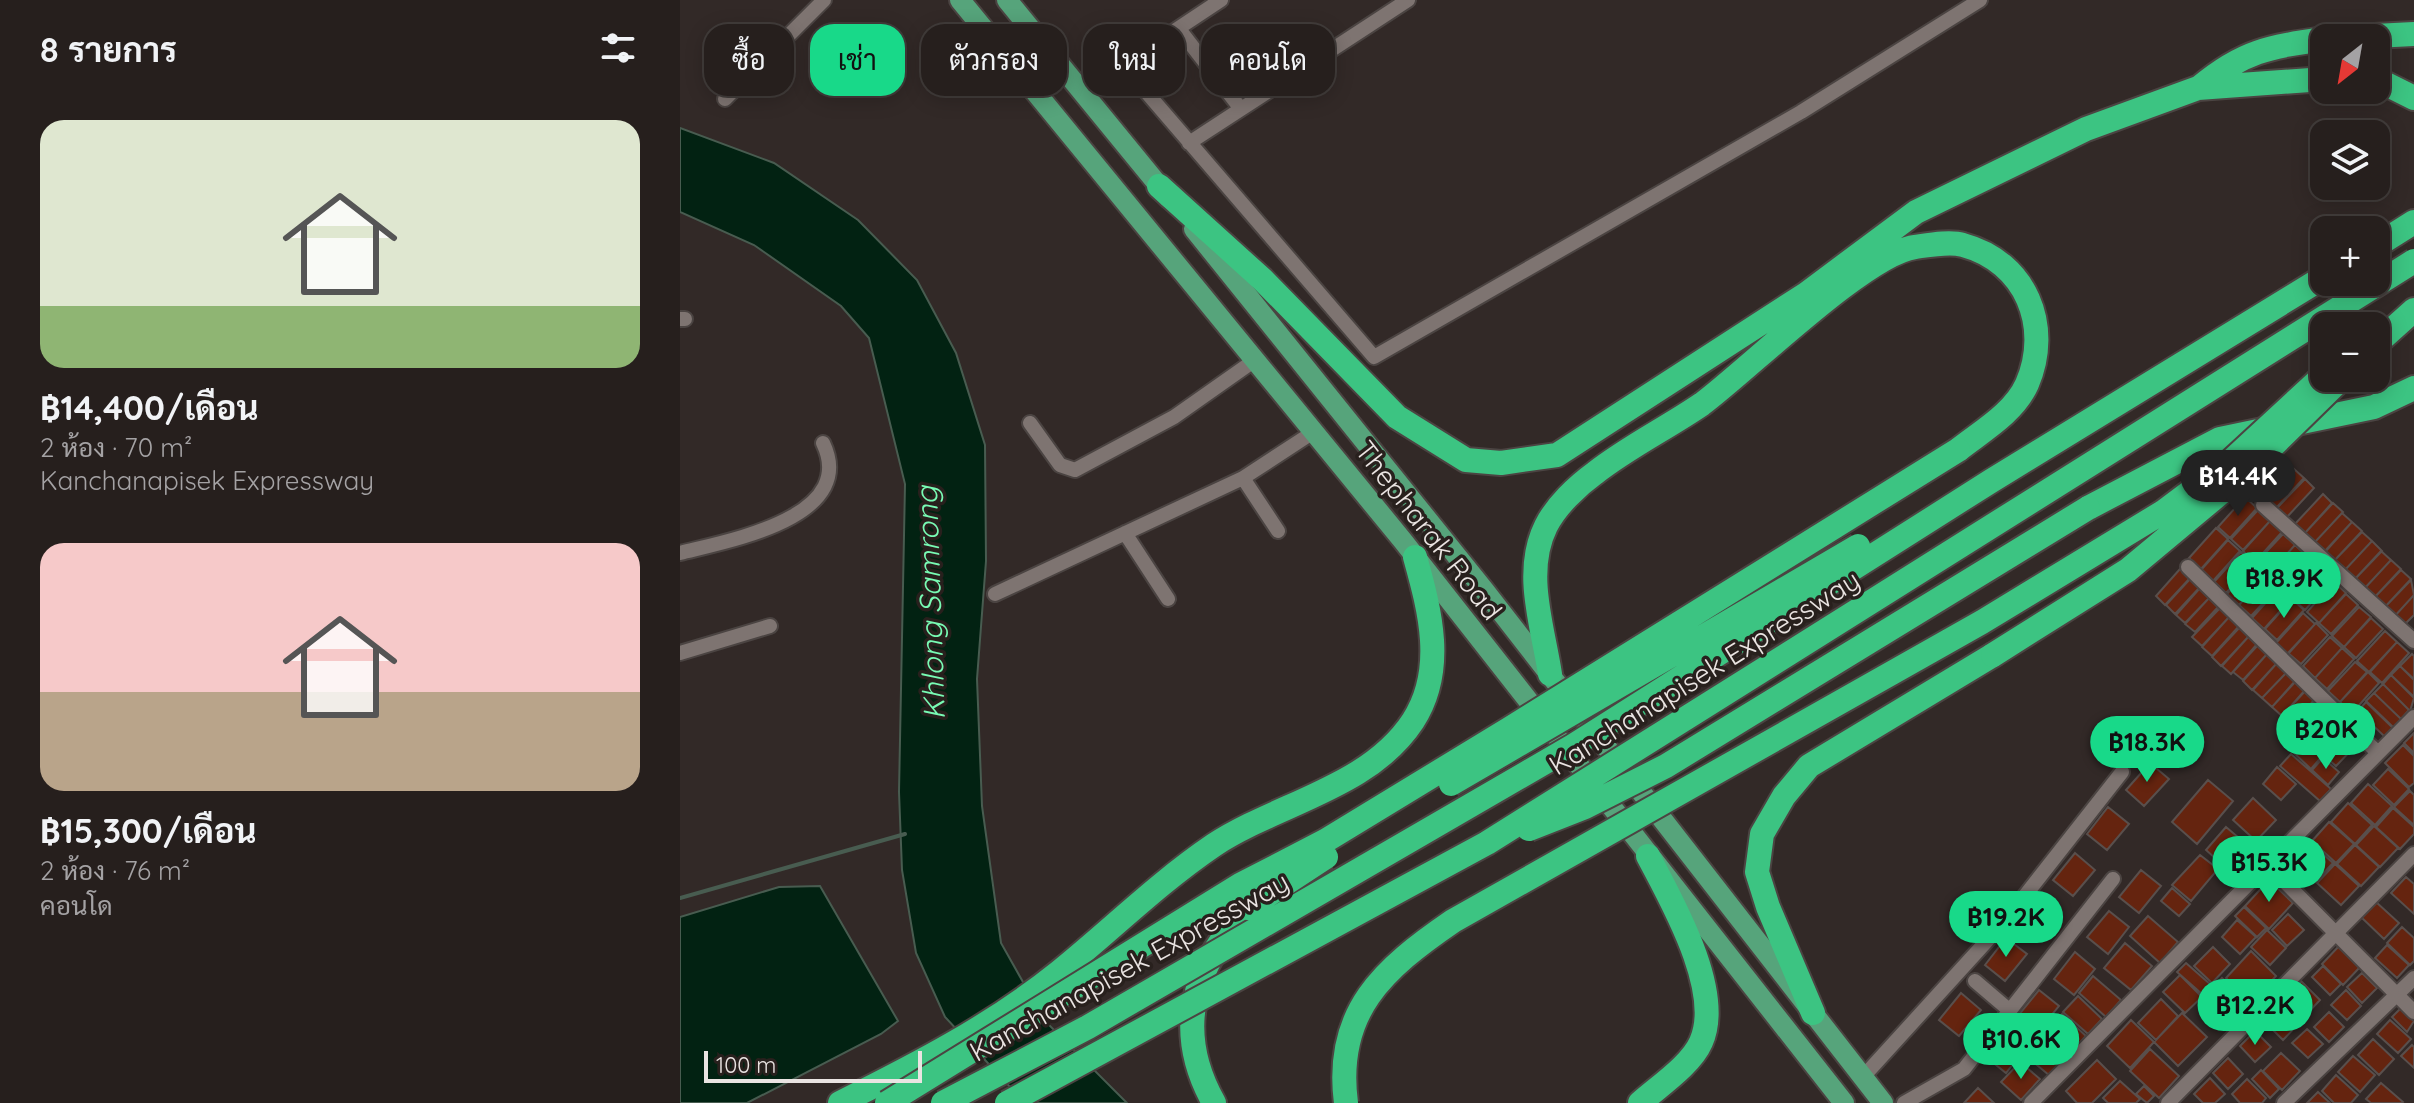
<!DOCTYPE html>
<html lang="th">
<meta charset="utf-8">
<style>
:root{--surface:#261f1d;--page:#322c2a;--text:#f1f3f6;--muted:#a4a2a4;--line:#423d3b;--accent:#18d989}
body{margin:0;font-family:Quicksand,Sarabun,sans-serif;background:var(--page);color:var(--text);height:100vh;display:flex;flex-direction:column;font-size:30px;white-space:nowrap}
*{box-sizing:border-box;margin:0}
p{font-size:26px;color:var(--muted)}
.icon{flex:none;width:44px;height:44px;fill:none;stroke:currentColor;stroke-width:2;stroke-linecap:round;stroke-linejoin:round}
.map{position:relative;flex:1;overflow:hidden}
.panel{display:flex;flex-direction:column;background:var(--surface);width:680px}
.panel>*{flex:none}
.top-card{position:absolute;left:24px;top:24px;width:760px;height:72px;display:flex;gap:16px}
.needle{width:52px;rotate:211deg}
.tools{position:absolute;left:1630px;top:24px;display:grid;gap:16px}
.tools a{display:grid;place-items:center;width:80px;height:80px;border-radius:16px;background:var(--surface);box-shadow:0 4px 20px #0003,0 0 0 2px var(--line);font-size:40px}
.scale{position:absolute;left:24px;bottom:20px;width:218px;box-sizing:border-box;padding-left:8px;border:4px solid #eae4e2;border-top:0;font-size:22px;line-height:28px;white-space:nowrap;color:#eae4e2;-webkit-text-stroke:6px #28201d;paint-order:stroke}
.price{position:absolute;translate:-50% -68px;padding:0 18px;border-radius:28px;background:var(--accent);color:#111;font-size:26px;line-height:52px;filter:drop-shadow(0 2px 4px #0008)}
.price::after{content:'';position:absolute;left:50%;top:48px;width:24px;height:18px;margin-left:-12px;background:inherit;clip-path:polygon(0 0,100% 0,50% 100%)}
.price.selected{background:#222;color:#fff}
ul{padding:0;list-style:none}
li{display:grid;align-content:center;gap:16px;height:424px;padding:0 40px}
li span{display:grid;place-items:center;height:248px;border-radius:24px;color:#555}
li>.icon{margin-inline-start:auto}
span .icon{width:144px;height:144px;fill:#fffc;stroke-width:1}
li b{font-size:34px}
h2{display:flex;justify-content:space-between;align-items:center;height:96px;padding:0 40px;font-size:34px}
.chip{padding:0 28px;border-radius:24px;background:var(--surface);box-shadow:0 4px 20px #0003,0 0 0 2px var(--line);font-size:28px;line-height:72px}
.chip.selected{background:var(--accent);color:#111}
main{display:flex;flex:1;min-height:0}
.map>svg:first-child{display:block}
</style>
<main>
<section class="panel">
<h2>8 รายการ<svg class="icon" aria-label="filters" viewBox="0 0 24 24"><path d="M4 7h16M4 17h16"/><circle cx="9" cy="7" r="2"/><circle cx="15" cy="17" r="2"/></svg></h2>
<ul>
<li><span style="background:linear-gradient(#dfe7d0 75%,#8fb573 0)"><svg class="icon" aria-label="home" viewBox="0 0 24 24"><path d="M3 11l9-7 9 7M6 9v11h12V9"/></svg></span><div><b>฿14,400/เดือน</b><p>2 ห้อง · 70 m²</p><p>Kanchanapisek Expressway</p></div></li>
<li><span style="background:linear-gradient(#f6c9c9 60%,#b9a48a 0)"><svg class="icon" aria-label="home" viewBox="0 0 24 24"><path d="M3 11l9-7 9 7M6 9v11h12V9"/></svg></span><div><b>฿15,300/เดือน</b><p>2 ห้อง · 76 m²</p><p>คอนโด</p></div></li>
</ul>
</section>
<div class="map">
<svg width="1734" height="1103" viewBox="0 0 1734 1103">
<rect width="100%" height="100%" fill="#322927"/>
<path fill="#022212" stroke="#485c50" stroke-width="2" d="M0 128 94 163 178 220 237 280 276 353 305 445 306 561 297 679 302 806 321 943 365 1021 447 1103H345L265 1017 236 953 222 870 219 792 225 484 189 338 161 306 74 245 0 212Z
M140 886 218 1021 201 1034 67 1103H0V917L99 887Z"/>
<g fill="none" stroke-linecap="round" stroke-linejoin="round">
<path stroke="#485c50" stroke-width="4" d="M0 898 225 834"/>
</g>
<path fill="#65240f" stroke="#594f4c" stroke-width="2" d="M1604 460 1614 469 1586 499 1577 489Z
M1614 469 1624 478 1596 508 1587 499Z
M1625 479 1634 488 1607 517 1597 508Z
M1643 494 1652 503 1625 533 1615 524Z
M1565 497 1577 508 1550 538 1538 527Z
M1653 503 1663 512 1635 542 1625 533Z
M1578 510 1590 521 1563 550 1551 539Z
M1662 513 1672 522 1644 552 1635 542Z
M1590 521 1602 532 1575 562 1563 551Z
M1672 522 1682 531 1654 561 1645 552Z
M1536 528 1548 539 1521 569 1509 558Z
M1682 532 1692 541 1664 571 1654 561Z
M1603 534 1615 545 1588 575 1575 564Z
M1548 540 1560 551 1533 581 1521 570Z
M1692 541 1702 551 1674 580 1664 571Z
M1615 545 1627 556 1600 586 1588 575Z
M1701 551 1711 560 1684 589 1674 580Z
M1561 552 1573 563 1546 593 1534 582Z
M1628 557 1640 568 1613 598 1600 587Z
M1711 560 1721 569 1693 599 1683 590Z
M1574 564 1586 575 1559 605 1547 594Z
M1500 569 1510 578 1485 605 1476 596Z
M1640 569 1652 580 1625 610 1613 599Z
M1721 570 1731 579 1703 609 1693 599Z
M1586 576 1598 587 1571 616 1559 605Z
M1510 579 1520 587 1495 614 1486 605Z
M1731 580 1734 595 1713 618 1703 609Z
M1654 582 1666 593 1639 623 1627 612Z
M1520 588 1530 597 1505 623 1496 615Z
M1599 588 1611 599 1584 629 1572 618Z
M1666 594 1678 605 1651 634 1639 623Z
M1734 595V615L1722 627 1713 618Z
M1530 597 1539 606 1515 632 1505 624Z
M1612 599 1624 610 1597 640 1585 629Z
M1541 607 1550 616 1522 646 1512 637Z
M1679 607 1691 617 1664 647 1652 636Z
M1623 613 1635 624 1608 654 1596 643Z
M1550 616 1560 625 1532 656 1522 647Z
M1691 618 1703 629 1676 658 1664 647Z
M1636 623 1648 635 1621 664 1608 653Z
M1560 627 1569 636 1541 666 1532 657Z
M1705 631 1717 642 1689 672 1677 661Z
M1570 635 1578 643 1551 674 1542 666Z
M1650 637 1662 648 1635 678 1623 666Z
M1717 642 1729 653 1702 683 1690 672Z
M1578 645 1587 654 1563 680 1553 672Z
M1662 648 1674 659 1647 689 1635 678Z
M1587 654 1597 663 1572 690 1563 681Z
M1732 654 1734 656V679L1720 666Z
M1675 662 1687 672 1660 702 1648 691Z
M1597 663 1607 672 1582 698 1573 690Z
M1720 666 1734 680V697L1711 675Z
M1607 672 1616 680 1592 707 1582 698Z
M1688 672 1699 683 1672 713 1660 702Z
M1711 675 1734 698 1730 711 1703 684Z
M1617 680 1626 689 1602 716 1592 707Z
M1703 684 1729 710 1721 719 1694 693Z
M1627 689 1636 698 1612 725 1602 716Z
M1694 693 1722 720 1714 728 1686 701Z
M1637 698 1646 707 1622 734 1612 725Z
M1686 702 1714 729 1705 737 1678 711Z
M1647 708 1656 717 1632 743 1622 735Z
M1655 720 1668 733 1647 756 1632 743Z
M1734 733V753L1724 743Z
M1670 734 1679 742 1656 766 1647 758Z
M1625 739 1643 755 1631 769 1613 752Z
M1723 745 1734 756V783L1729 787 1705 763Z
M1611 754 1651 789 1640 801 1600 766Z
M1643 758 1659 772 1648 785 1632 770Z
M1470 763 1489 779 1464 806 1446 790Z
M1597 767 1616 784 1601 800 1583 784Z
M1708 769 1729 789 1714 805 1693 785Z
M1528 780 1553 801 1517 844 1492 822Z
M1688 784 1712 806 1695 825 1671 803Z
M1730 791 1734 795V825L1714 807Z
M1573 798 1596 820 1576 841 1553 820Z
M1668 803 1692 825 1675 844 1651 822Z
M1428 807 1449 824 1427 850 1407 834Z
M1713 808 1734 827V834L1720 849 1696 827Z
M1649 822 1674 844 1656 863 1632 841Z
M1694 826 1718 848 1700 867 1676 845Z
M1546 827 1565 843 1545 867 1526 850Z
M1628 841 1653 863 1635 882 1611 860Z
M1675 845 1699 867 1681 886 1657 864Z
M1395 853 1415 870 1393 896 1373 880Z
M1520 855 1538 869 1511 901 1492 885Z
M1655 864 1679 886 1661 905 1637 883Z
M1461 870 1481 886 1459 913 1439 897Z
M1726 877 1734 884V914L1711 893Z
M1589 880 1613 903 1589 929 1565 906Z
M1492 888 1510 904 1499 916 1481 901Z
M1361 893 1381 910 1359 936 1339 920Z
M1696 902 1719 923 1704 939 1681 917Z
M1564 907 1586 928 1577 937 1555 916Z
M1429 911 1449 927 1428 954 1407 937Z
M1608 914 1624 930 1607 946 1592 930Z
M1468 916 1498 942 1480 963 1450 936Z
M1557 920 1576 937 1560 954 1542 937Z
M1722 927 1734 938V961L1730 965 1707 943Z
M1587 930 1606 948 1590 965 1571 947Z
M1326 938 1347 954 1325 981 1305 965Z
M1445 943 1472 966 1451 990 1424 968Z
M1660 945 1681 966 1663 985 1642 964Z
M1707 945 1729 965 1717 978 1695 958Z
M1533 947 1550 964 1532 983 1514 966Z
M1571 951 1596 976 1572 1002 1546 978Z
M1395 952 1415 969 1394 995 1374 979Z
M1506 963 1531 985 1522 994 1497 972Z
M1643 966 1661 984 1650 995 1632 977Z
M1682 973 1697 988 1682 1003 1667 987Z
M1500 975 1522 997 1505 1013 1483 992Z
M1413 976 1441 1000 1426 1017 1399 993Z
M1542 978 1566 1001 1550 1019 1525 996Z
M1621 981 1640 1000 1623 1018 1604 1000Z
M1359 990 1379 1006 1357 1033 1337 1017Z
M1666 990 1681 1006 1667 1020 1651 1005Z
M1281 993 1301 1010 1279 1036 1259 1020Z
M1398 996 1422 1019 1408 1034 1383 1012Z
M1481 999 1498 1016 1476 1040 1458 1023Z
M1602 1003 1621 1021 1603 1040 1584 1021Z
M1721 1008 1734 1021 1727 1032 1712 1017Z
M1649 1012 1664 1027 1649 1042 1634 1027Z
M1502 1013 1527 1037 1498 1066 1474 1042Z
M1382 1014 1406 1036 1391 1052 1367 1030Z
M1451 1020 1474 1042 1450 1068 1427 1046Z
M1710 1020 1731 1039 1718 1053 1697 1034Z
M1627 1029 1643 1044 1628 1058 1612 1043Z
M1327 1030 1347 1046 1326 1073 1305 1056Z
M1575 1031 1591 1047 1575 1062 1560 1046Z
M1365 1034 1389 1056 1370 1076 1345 1055Z
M1693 1039 1714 1059 1699 1075 1678 1055Z
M1732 1045 1734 1047V1068L1721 1056Z
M1470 1049 1499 1076 1479 1098 1450 1071Z
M1601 1053 1620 1071 1602 1090 1583 1071Z
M1673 1056 1695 1075 1680 1092 1658 1072Z
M1548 1058 1563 1074 1548 1089 1533 1073Z
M1417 1060 1436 1079 1412 1103H1397L1386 1091Z
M1340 1062 1360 1079 1341 1100 1321 1082Z
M1581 1070 1599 1089 1590 1098 1572 1079Z
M1656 1075 1678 1095 1671 1103H1654L1642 1091Z
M1530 1078 1545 1094 1535 1103H1523L1514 1094Z
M1567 1079 1586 1098 1582 1103H1560L1552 1094Z
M1440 1081 1460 1099 1456 1103H1428L1423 1098Z
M1701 1083 1723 1102 1722 1103H1691L1686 1099Z
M1464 1086 1474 1096 1467 1103 1456 1094Z
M1298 1088 1314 1103H1284Z
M1638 1092 1650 1103H1627Z"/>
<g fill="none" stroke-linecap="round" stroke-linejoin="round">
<defs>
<path id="street" d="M499 29 561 109
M443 65 541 0
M403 93 443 65 694 357 1121 112 1300 0
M45 99 144 0
M509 143 728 0
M0 319H5
M350 423 380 465 395 470 494 417 575 360
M563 478 598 531
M1583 505 1734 641
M445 533 488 599
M0 553C47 541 179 518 143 443
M1508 567 1697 752
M315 594 563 478 635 431
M0 653 90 626
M1587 864 1734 1012
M1295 981 1329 1010
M1183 1077 1325 921 1442 772
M1224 1103 1284 1069 1433 879
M1351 1103 1734 717
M1488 1103 1734 854
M1604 1103 1734 978"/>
<path id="primary" d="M280 0 723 541 1164 1103
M327 0 489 198
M514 229 804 590 1203 1103"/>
<path id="highway" d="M1655 38 1734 34
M1696 79 1734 98
M1520 87C1563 51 1589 47 1644 39
M479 186 582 279 717 417 786 460 821 463 877 455 1126 294 1236 212 1406 129 1518 88 1644 79
M1696 246 1734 222
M1696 344 1734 310
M1408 508 1540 439 1694 407 1734 388
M870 674C863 627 843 572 866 526 876 506 897 486 915 473 948 447 987 428 1022 404 1069 369 1185 254 1235 247 1249 245 1270 241 1283 245 1346 262 1372 326 1347 384 1334 413 1302 431 1278 450
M1133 1013 1088 907 1077 872 1082 834 1104 796 1129 766 1313 655
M160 1103C236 1065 312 1026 379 972 431 930 478 883 534 845 598 803 689 788 733 721 766 670 750 611 735 557
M534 1103C493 1030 513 966 568 908
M960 1103C979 1086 1011 1065 1021 1042 1044 991 991 900 968 856"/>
</defs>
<use href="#street" stroke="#4b4442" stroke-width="18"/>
<use href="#primary" stroke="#4b4442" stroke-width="24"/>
<use href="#highway" stroke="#4b4442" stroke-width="28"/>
<use href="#street" stroke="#7e7471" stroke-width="14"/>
<use href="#primary" stroke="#56a47b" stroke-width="20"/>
<use href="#highway" stroke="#3cc482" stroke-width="24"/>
<defs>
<path id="highway-bridge" d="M1313 655 1448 570 1568 470 1662 378
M771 784 1178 546
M849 829 905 807 986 766 1408 508
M568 908 646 857
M207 1103 560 885 645 841 829 729 1278 450
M263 1103 408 1027 893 746 1311 481 1644 277
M327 1103 807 843 1734 261
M666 1103C654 1012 703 969 773 921L1302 622 1483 512 1551 461 1644 375"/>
</defs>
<use href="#highway-bridge" stroke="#4b4442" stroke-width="28" stroke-linecap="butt"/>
<use href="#highway-bridge" stroke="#3cc482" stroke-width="24"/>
</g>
<g text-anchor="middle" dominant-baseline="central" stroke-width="7" stroke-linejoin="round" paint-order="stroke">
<g font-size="28" fill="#eae4e2" stroke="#28201d">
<text transform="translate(749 530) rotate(52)">Thepharak Road</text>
<text transform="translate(1024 672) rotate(-32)">Kanchanapisek Expressway</text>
<text transform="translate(449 966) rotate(-29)">Kanchanapisek Expressway</text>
</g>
<g font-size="30" font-style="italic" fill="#78fbb4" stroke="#28201d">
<text transform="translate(250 603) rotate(-92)">Khlong Samrong</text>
</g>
</g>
</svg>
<div class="tools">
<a><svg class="needle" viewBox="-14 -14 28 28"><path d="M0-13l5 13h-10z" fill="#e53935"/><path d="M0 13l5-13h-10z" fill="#a4a2a4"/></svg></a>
<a><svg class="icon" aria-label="layers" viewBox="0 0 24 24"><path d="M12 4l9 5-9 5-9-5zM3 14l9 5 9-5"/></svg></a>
<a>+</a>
<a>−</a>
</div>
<div class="scale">100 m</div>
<b class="price selected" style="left:1558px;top:518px">฿14.4K</b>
<b class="price" style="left:1604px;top:620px">฿18.9K</b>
<b class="price" style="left:1646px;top:771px">฿20K</b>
<b class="price" style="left:1467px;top:784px">฿18.3K</b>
<b class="price" style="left:1589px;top:904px">฿15.3K</b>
<b class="price" style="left:1326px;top:959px">฿19.2K</b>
<b class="price" style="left:1575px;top:1047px">฿12.2K</b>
<b class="price" style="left:1341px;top:1081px">฿10.6K</b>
<div class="top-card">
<a class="chip">ซื้อ</a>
<a class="chip selected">เช่า</a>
<a class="chip">ตัวกรอง</a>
<a class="chip">ใหม่</a>
<a class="chip">คอนโด</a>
</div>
</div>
</main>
